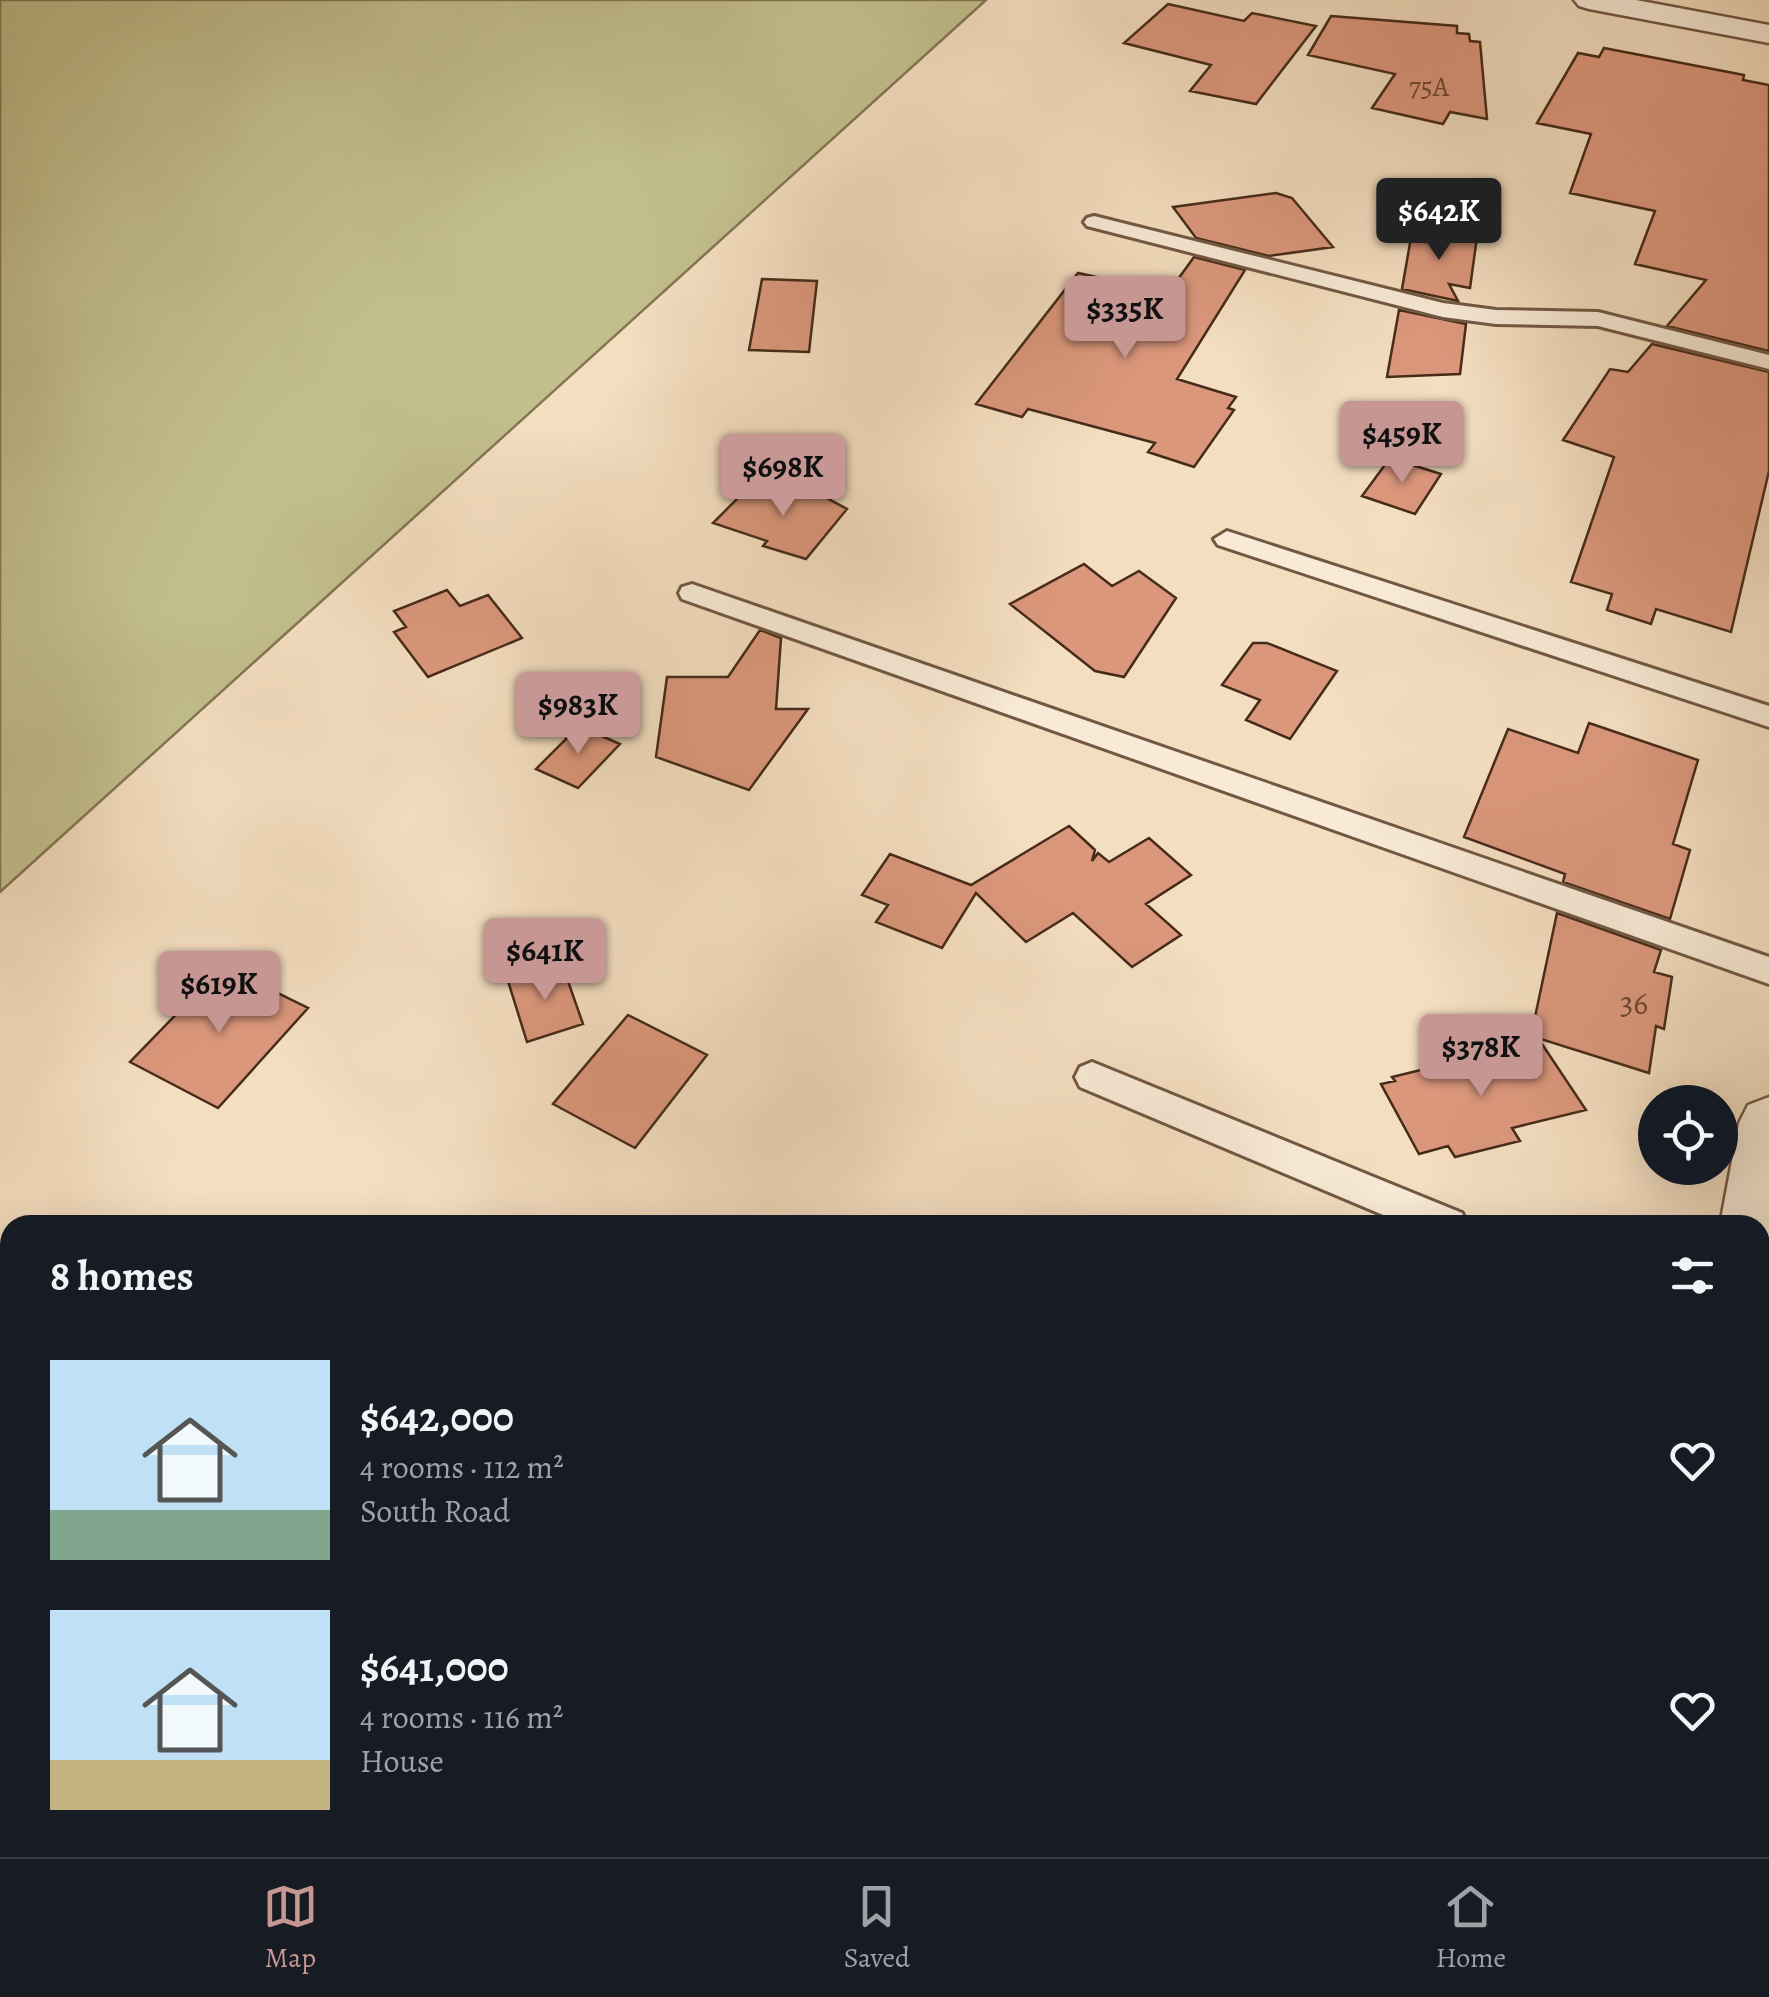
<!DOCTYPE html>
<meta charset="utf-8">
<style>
:root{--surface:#171b24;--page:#242831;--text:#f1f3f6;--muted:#9ea1a6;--line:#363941;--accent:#c59692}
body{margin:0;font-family:Alegreya,serif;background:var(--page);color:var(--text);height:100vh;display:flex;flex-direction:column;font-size:38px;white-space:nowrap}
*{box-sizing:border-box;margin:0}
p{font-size:32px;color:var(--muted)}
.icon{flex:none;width:55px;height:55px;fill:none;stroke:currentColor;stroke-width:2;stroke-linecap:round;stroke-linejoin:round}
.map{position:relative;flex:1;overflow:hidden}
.side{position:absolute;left:0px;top:1215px;width:1770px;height:642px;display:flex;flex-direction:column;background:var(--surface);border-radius:30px 30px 0 0;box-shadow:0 10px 40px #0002}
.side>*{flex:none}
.tools{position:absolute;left:1638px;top:1085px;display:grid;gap:20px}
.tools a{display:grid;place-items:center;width:100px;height:100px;border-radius:50%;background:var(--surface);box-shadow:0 10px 40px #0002;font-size:50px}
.price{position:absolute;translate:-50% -85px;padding:0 22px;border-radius:10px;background:var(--accent);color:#111;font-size:32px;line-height:65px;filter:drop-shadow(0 2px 5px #0008)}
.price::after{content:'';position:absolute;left:50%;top:60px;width:30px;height:22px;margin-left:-15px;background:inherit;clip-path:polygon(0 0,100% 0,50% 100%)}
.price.current{background:#222;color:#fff}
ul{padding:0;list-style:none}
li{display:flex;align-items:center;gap:30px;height:250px;padding:0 50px}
li span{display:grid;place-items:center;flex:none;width:280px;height:200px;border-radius:0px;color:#555}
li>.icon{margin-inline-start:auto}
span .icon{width:120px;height:120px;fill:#fffc;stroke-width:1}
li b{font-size:42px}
h2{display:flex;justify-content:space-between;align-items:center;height:120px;padding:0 50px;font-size:42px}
.menu{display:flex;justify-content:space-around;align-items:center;height:140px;border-top:2px solid var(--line);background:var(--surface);font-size:28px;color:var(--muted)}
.menu a{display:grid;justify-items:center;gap:5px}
.menu .current{color:var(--accent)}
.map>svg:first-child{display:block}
</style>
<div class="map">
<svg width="1769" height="1857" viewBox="0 0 1769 1857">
<rect width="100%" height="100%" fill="#f4dec0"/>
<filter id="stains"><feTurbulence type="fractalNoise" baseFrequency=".002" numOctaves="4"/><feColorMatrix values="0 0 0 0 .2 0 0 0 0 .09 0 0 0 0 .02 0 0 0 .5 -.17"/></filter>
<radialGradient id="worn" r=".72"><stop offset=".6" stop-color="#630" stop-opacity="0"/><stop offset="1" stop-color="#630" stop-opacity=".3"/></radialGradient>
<path fill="#c2bf8d" stroke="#847553" stroke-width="2.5" d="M0 0H986L0 892Z"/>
<path fill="#db977c" stroke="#462b19" stroke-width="2.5" d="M1168 4 1244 21 1252 13 1316 26 1256 104 1190 91 1211 65 1124 43Z
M1331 16 1457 26V33L1469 34 1470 41 1480 42 1487 119 1450 112 1443 124 1372 108 1395 74 1308 55Z
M1604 48 1744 75 1743 80 1769 85V351L1667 326 1706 280 1635 264 1655 211 1570 193 1591 134 1537 123 1578 53 1599 57Z
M1276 193 1292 198 1333 247 1269 256 1196 238 1173 207Z
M1414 220 1425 241 1427 230 1477 237 1470 288 1449 284 1458 301 1402 289Z
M1194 257 1245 270 1177 379 1236 397 1228 408 1234 410 1194 467 1148 452 1155 443 1028 409 1022 417 976 404 1078 273 1168 293Z
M762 279 817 281 809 352 749 350Z
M1399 310 1466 324 1460 374 1387 377Z
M1652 344 1769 372V471L1731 632 1656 609 1651 624 1607 610 1612 594 1571 582 1614 457 1563 440 1610 369 1628 372Z
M1390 458 1441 474 1415 514 1362 496Z
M752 484 786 495 808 488 847 509 806 559 763 546 767 541 713 523Z
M1084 564 1112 586 1139 571 1176 598 1124 677 1095 671 1010 604Z
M447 590 460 606 488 595 522 638 428 677 394 632 406 627 394 611Z
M760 630 781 638 776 709H808L749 790 656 757 667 677H728Z
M1253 643H1267L1337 671 1290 739 1246 720 1260 700 1222 685Z
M1589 723 1698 760 1673 844 1690 850 1670 919 1563 882 1565 874 1464 837 1508 729 1578 753Z
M579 726 620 744 578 788 536 769Z
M1069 826 1095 850 1092 861 1098 853 1109 862 1149 838 1191 875 1146 904 1181 935 1132 967 1073 913 1026 942 976 893 942 948 876 922 888 905 862 895 890 854 971 885Z
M1557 913 1661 950 1654 972 1672 977 1664 1029 1656 1026 1649 1073 1531 1036Z
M562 964 583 1024 527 1042 508 981Z
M223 966 308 1008 218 1108 130 1062Z
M628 1015 707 1055 635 1148 553 1104Z
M1540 1041 1586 1110 1512 1128 1520 1141 1455 1157 1448 1146 1419 1154 1381 1084 1395 1081 1392 1077Z"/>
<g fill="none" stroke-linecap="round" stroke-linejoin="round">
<defs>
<path id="service" d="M1094 216 1443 303 1496 310 1598 312 1769 355V369L1598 326 1496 324 1443 317 1087 226 1084 222 1087 218Z
M1227 531 1769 706V727L1218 545 1214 539Z
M692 584 1769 957V984L682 599 679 593 682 587Z
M1092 1062 1462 1213 1468 1225H1407L1080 1087 1075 1077 1080 1067Z"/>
<path id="minor" d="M1769 1097V1247L1760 1251V1225H1720L1739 1123 1748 1105Z
M1601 1848H1681L1679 1857H1599Z"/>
<path id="tertiary" d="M1574 0H1636L1769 25V43L1589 9 1579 6Z"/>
</defs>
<use href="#service" stroke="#725843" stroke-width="6"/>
<use href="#minor" stroke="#725843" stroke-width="5"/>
<use href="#tertiary" stroke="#725843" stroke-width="5"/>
<use href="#service" fill="#f8ead6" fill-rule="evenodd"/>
<use href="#minor" fill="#f8ead6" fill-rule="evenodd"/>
<use href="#tertiary" fill="#f8ead6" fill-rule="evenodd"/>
</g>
<g text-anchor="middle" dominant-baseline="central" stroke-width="8" stroke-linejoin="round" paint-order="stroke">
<g font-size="28" fill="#6b4632">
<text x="1429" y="87">75A</text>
</g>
<g font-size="32" fill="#6b4632">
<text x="1634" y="1003">36</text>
</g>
</g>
<rect width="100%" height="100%" filter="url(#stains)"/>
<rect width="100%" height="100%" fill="url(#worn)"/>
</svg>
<div class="tools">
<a><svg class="icon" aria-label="locate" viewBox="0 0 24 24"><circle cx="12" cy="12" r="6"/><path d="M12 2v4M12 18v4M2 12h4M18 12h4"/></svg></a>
</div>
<b class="price current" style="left:1439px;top:263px">$642K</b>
<b class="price" style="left:1125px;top:361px">$335K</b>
<b class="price" style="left:1402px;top:486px">$459K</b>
<b class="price" style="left:783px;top:519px">$698K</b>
<b class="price" style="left:578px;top:757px">$983K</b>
<b class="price" style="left:545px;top:1003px">$641K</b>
<b class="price" style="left:219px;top:1036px">$619K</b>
<b class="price" style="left:1481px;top:1099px">$378K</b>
<section class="side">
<h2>8 homes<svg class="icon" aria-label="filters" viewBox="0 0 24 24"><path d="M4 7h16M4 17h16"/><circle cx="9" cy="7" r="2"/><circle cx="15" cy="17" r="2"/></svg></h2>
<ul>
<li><span style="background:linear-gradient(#bfe0f5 75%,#7fa58c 0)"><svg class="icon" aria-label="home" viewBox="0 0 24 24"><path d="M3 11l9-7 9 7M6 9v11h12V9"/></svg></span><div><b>$642,000</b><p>4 rooms · 112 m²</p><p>South Road</p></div><svg class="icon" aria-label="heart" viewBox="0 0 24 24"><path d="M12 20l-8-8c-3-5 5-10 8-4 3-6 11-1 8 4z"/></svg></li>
<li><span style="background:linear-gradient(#bfe0f5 75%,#c2b280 0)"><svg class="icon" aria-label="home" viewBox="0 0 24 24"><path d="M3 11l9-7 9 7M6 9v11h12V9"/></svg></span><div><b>$641,000</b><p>4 rooms · 116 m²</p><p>House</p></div><svg class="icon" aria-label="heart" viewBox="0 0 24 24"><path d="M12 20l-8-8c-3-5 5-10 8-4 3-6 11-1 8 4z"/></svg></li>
</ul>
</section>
</div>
<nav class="menu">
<a class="current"><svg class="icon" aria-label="map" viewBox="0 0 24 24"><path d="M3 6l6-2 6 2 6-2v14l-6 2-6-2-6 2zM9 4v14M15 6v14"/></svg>Map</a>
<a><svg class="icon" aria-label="saved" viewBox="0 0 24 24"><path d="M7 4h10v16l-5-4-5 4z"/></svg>Saved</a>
<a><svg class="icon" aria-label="home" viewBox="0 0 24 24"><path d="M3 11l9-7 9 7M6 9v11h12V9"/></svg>Home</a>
</nav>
